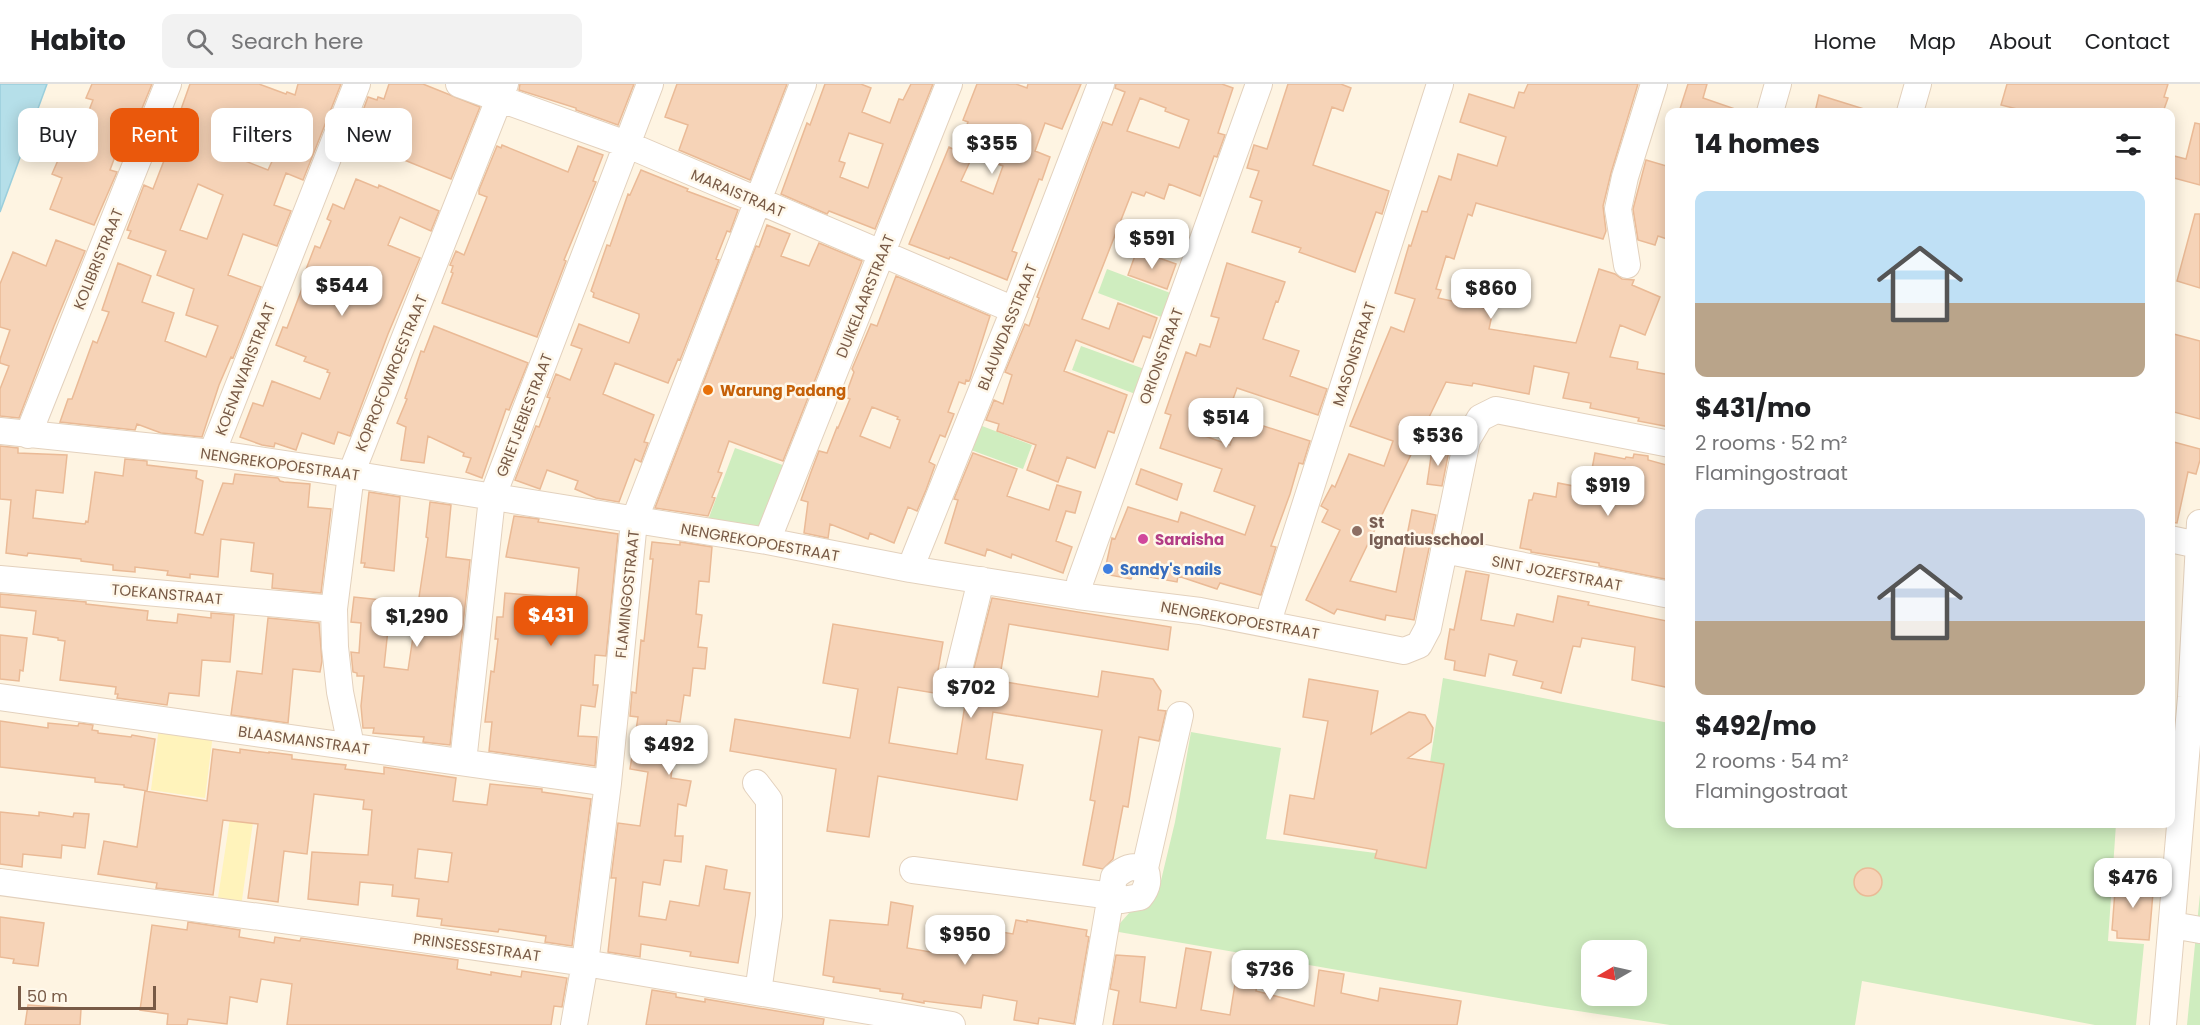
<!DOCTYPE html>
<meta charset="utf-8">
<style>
:root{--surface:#fff;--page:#f2f2f2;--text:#202124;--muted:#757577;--line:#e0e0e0;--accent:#ea580c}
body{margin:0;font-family:Poppins,sans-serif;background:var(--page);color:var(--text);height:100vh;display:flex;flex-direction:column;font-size:22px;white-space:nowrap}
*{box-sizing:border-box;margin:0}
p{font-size:20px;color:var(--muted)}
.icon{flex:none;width:33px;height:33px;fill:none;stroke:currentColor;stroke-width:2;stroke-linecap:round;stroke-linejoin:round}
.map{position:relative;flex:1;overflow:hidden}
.side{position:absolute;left:1665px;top:24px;width:510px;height:720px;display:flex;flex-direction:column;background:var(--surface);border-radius:12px;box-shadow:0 3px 15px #0003}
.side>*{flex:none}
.guide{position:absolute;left:18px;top:24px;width:570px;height:54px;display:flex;gap:12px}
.needle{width:39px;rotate:261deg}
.tools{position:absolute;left:1581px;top:856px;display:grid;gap:12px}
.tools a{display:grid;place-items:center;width:66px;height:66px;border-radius:12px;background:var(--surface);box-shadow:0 3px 15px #0003;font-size:30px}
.scale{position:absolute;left:18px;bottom:15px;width:138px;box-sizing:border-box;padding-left:6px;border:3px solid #785a46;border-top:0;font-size:16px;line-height:21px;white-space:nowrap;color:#785a46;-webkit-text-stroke:4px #fff8ea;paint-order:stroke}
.price{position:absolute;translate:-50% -51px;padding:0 14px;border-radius:12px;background:#fff;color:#222;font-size:20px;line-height:39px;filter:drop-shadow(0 2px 3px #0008)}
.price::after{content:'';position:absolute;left:50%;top:36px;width:18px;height:14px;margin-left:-9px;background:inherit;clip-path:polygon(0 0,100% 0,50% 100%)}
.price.on{background:var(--accent);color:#fff}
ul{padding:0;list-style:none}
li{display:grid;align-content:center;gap:12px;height:318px;padding:0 30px}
li span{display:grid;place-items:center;height:186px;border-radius:12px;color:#555}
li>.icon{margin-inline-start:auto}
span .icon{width:108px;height:108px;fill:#fffc;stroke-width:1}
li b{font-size:26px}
h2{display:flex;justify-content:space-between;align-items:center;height:72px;padding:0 30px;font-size:26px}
.pill{padding:0 21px;border-radius:12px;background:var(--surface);box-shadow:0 3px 15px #0003;font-size:21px;line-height:54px}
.pill.on{background:var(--accent);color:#fff}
header{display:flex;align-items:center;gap:36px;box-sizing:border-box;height:84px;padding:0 30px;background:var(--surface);border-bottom:2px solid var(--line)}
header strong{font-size:28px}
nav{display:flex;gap:33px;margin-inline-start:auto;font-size:21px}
.search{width:420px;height:54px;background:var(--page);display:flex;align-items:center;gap:15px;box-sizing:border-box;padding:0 21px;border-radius:12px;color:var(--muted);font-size:22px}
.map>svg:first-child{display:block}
</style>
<header>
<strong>Habito</strong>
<div class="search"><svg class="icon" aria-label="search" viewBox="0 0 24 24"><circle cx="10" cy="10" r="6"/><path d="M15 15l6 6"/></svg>Search here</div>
<nav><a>Home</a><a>Map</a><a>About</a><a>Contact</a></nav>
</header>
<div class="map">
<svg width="2200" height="941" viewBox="0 0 2200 941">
<rect width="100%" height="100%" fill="#fef4e2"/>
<path fill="#cfedbf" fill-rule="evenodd" d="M1107 185 1173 210 1164 234 1098 209Z
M1081 262 1147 286 1138 311 1072 286Z
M969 337 1032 361 1023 385 960 362Z
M735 364 791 384 766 445 705 444Z
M1443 594 1669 639 1670 740H2116L2108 857 2144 860 2136 941H2095L1862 897 1855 941H1670L1545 922 1113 847 1130 828 1158 809 1175 738 1191 648 1281 664 1266 755 1399 772 1415 776ZM1592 867H1636V912H1592Z
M2200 810V941H2187Z"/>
<path fill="#fff3bb" d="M159 643 213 650 205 714 151 706Z
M232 721 255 724 241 823 217 820Z"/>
<path fill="#b5dfe9" stroke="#9acedc" stroke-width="1.5" d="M0 0H47L0 128Z"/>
<path fill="#f6d3b7" stroke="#eaba96" stroke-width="1.5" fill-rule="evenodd" d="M92 0H152L138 34 135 33 124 61 120 59 110 86 117 88 94 141 50 125 62 94 52 90 72 44 81 47 93 16 86 14Z
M190 0H259L286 10 287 8 295 11 298 0H341L303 96 286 89 274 121 291 127 277 162 243 150 228 191 261 203 233 274 231 273 219 301 202 353 161 349 137 340 135 346 60 338 68 315H72L93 257 97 259 109 228 102 226 118 179 151 192 142 218 174 229 165 257 206 273 218 242 186 231 194 205 157 191 166 167 128 154 131 147 127 146 144 101 153 105 165 74 157 70 173 28 179 31ZM233 42 280 60 268 86 222 68ZM198 100 223 111 207 155 180 146Z
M389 0H423L480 23 451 95 387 69 385 73 353 60 364 33 361 32 368 13 377 16 378 13 384 15Z
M520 0H634L618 41 576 26V24L519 6Z
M677 0H787L750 96 679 66 688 41 665 33Z
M825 0H861L871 4 862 28 890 39 899 15 903 16 911 0H933L875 145 829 127 827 130 781 110 807 39 810 41ZM849 49 883 60 868 104 840 93 845 79 839 77Z
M977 0H1016L1027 4 1028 0H1081L1062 45 1045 39 1035 67 1050 73 1042 96 1039 95 1012 167 1017 169 1007 196 950 173 949 175 909 160 949 63 957 67 968 38 963 36ZM973 71 1003 82 993 110 961 97Z
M1116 0H1222L1233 4 1218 49 1225 51 1217 73 1214 72 1200 112 1169 100 1164 115 1146 108 1144 112 1132 108 1082 235 1109 245 1118 219 1157 234 1150 254 1143 252 1133 278 1076 256 1064 287 1127 311 1114 349 1108 347 1095 384 1067 373 1058 398 1027 386 1036 361 997 347 999 340 986 336 994 316 1003 320 1012 291 1005 288 1025 240 1029 242 1039 214 1037 213 1093 63 1103 38 1112 41 1125 8 1115 4ZM1140 14 1166 24 1165 27 1189 36 1179 64 1127 47Z
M1288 0H1341L1351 4 1343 27 1332 23 1313 81 1389 107 1382 130 1376 128 1355 188 1299 168 1301 164 1252 148 1262 117 1250 113 1259 87 1247 84 1254 61 1267 65Z
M1528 0H1638L1611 89 1603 122 1606 147 1603 155 1476 119 1472 132 1468 130 1454 175 1446 172 1436 205 1441 206 1438 214 1493 226 1489 245 1576 259 1599 185 1615 190 1622 195 1634 196 1632 201 1660 213 1645 251 1620 241 1610 273 1638 278 1637 285 1670 291V343L1638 337 1639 334 1590 324 1591 319 1563 314 1569 289 1534 282 1529 310 1473 299 1472 302 1446 298 1350 497 1396 508 1412 426 1436 431 1414 536 1386 531 1385 536 1337 525 1334 530 1306 516 1340 446 1322 438 1328 426 1321 422 1332 401 1335 403 1349 370 1384 382 1393 357 1350 342 1391 243 1404 248 1415 215 1395 209 1409 161 1411 162 1422 127 1427 128 1439 92 1451 96 1458 70 1497 82 1506 53 1460 38 1469 10 1514 24 1519 8 1524 9Z
M1688 0H1707L1703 14 1738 26V28H1679Z
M2007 0H2168L2164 13 2168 14 2163 28H2029L2001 21Z
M1819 11 1864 25 1863 28H1815Z
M2195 39 2200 40V101L2170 93 2174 72 2186 75Z
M502 61 568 88 578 62 603 71 593 97 596 98 564 176 566 177 537 253 442 219 453 189 451 188 453 182 450 181 456 167 464 171 487 113 479 110V106L497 62 501 64Z
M1646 76 1670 83V145L1667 155 1658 152 1655 161 1638 156 1633 125Z
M641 86 688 105 687 107 738 126 730 148 727 147 716 175 719 176 680 276 678 275 668 299 615 279 603 310 654 331 644 358 648 359 641 378 635 375 619 418 596 414 575 405 578 397 547 386 540 405 515 396 536 342 539 343 550 314 547 313 556 290 570 296 582 265 571 261 579 240 629 259 639 233V230L593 213 594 209 591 207 607 161 610 162 628 110 630 111Z
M356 95 378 104 379 101 439 127 431 147 400 133 388 161 420 174 388 250 350 352 338 348 334 360 302 349 296 366 275 359 274 363 262 361 240 353 253 319 263 322 272 297 320 315 330 289 327 288 328 286 304 277 306 273 276 261 283 243 287 244 308 189 305 188 315 162 320 164 331 137 327 135 333 120 344 125Z
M2195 130H2200V204L2177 197Z
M767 141 790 150 781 172 809 182 819 159 862 177 783 377 729 357 718 388 722 389 712 413 715 414 708 432 655 424 756 162 759 163Z
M56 156 85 167 54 242 19 334 0 332V305L9 282 0 279V275L10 246 0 243V200L13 168 46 182Z
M1137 166 1176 180 1167 205 1128 191Z
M1227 179 1285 198 1278 218 1276 217 1263 255 1299 267 1290 292 1327 305 1318 331 1237 304 1229 326 1213 320 1202 351 1230 361 1239 334 1310 357 1303 380 1299 379 1290 410 1271 462 1276 463 1261 511 1220 499 1217 505 1178 492 1177 498 1133 490 1131 495 1104 490 1112 454 1115 455 1128 423 1178 438 1181 428 1245 451 1255 422 1214 407 1222 385 1160 364 1171 331 1165 329 1186 268 1196 272 1200 260 1210 263 1219 234 1211 232Z
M896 192 990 232 970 295 969 297 966 296 965 300 959 298 948 328 954 330 945 353 940 351 929 378 935 381 926 406 917 427 908 423 894 459 870 449 868 455 830 440 828 454 804 449 808 418 801 416 811 388 819 367 827 369 837 343 838 344 850 315 845 313 854 288 852 285 871 240 877 242ZM872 323 898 333 897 335 900 336 890 364 860 352Z
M434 242 528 279 509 326 506 325 482 394 466 388 471 374 463 372 464 369 428 352 424 379 401 376 406 343 397 339 407 315 405 314 421 267 424 268Z
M2170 249 2200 257V335L2170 327Z
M2170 357 2200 365V376L2196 390 2188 388 2177 439 2170 438Z
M0 362 18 364V369L67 371 63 409 36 406 33 434 85 440 86 437 88 438 95 388 123 392 125 375 147 377V381L197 387 196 394 203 397 195 449 203 451 223 399 233 400 235 390 278 394 280 397 284 398 310 400 308 423 331 425 321 509 272 504 273 490 251 487 254 459 221 455 218 493 190 490V494L167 491 168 487 135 483V488L113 486V481L81 477V475L28 469 27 472 6 469 11 416 0 415Z
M1432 366 1449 367 1442 402 1427 400Z
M973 369 1017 385 1007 412 1049 426 1057 401 1081 408 1075 429 1066 427 1056 457 1072 463 1063 489 1012 470 1011 474 987 465 985 472 945 459 958 416 954 415Z
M1595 369 1625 375 1626 373 1633 374 1634 370 1648 372V376L1670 382V496L1599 482V479L1531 468V466L1520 464 1529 416H1532L1534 409 1556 413 1558 399 1579 403 1583 383 1592 385Z
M1141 385 1182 400 1177 416 1136 400Z
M369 408 400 413 394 487 364 483 365 479H361Z
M430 418 451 421 446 473 470 476 450 661 423 658 424 653 373 649 374 644H363L361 622 364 592H357V589L353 588 351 568 359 569 361 539 351 538 354 513 391 517 384 583 408 586 428 454 426 453Z
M514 432 539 435 538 438 618 450 606 572 595 571 593 601H598L595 623 581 621 578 652 597 653 595 682 489 667 492 638H485L491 587 494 588 498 555H495L497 533H503L505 509 576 515 579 484 506 473Z
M652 458 680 461V458L712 463 709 498 699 497 696 530 702 531 698 563 707 564 705 585 693 584 690 612 684 611 680 638 667 636 662 667 674 669 671 694 691 697 686 722 678 720 675 752H683L681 778 664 776 660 801 643 798 639 832 666 836 670 817 699 822 706 782 727 786 724 805 750 809 738 879 690 872 691 868 641 860 640 873 608 868 616 794H611L618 739 640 742 648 688 630 685 638 633 630 632 632 608 636 609 641 556 644 557 653 475H650Z
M1466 487 1489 491 1481 536 1514 542 1517 530 1553 538 1558 512 1589 518 1588 521 1667 537 1666 546 1670 547V604L1632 596 1635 563 1582 554 1580 563 1573 562 1561 609 1541 604 1543 598 1513 591 1517 577 1489 570 1485 592 1454 586 1455 577 1445 575 1450 545 1454 546Z
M0 510 86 518V520L148 527 147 536 177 539 178 530 211 534V529L234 531 230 578 202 576 199 612 169 609 167 621 117 614 118 610H115L116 603 60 596 65 557 58 556V554L33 550 36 527 0 523Z
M992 514 1171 543 1168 566 1009 540 999 597 1098 613 1102 587 1153 595 1161 607 1158 626 1166 627 1159 657 1139 653 1128 723 1123 722 1113 775 1103 785 1083 781 1095 717 1090 716 1102 646 993 628 986 675 1023 681 1017 716 878 692 869 753 827 747 836 685 730 667 735 635 850 654 858 605 823 599 833 540 943 558 934 609 898 603 889 659 957 670 966 615Z
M268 534 319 539 322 577 320 588 293 585 288 639 231 631 237 587 262 590Z
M0 551 27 554 23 587 20 586 19 597 0 595Z
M1309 595 1378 607 1371 650 1409 628 1425 631 1433 644 1431 658 1408 674 1444 680 1426 784 1375 774 1377 766 1284 750 1290 711 1314 715 1328 637 1303 633Z
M0 637 48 644V639L78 642 79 639 93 641 92 646 98 647V649L131 653 132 651 155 655 147 707 124 703V701L95 698V694L0 683Z
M213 665 240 669V665L269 669V668L292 671V675L346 681 345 685 384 690V683L456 694 453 717 487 721 490 700 542 705V708L591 715 572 862 545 858 546 852 499 845 498 848 441 841 442 835 417 832 419 815 392 812 393 801 360 798 358 821 308 815 312 768 368 771 372 726 363 725 364 716 314 710 307 770 284 767 278 818 248 814 258 740 223 736 213 811 156 804 157 799 98 790 104 757 137 763 145 707 207 717ZM418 765 452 769 448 798 415 794Z
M0 728 39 732V728L73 733 74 729 89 730 85 764 62 761 61 774 23 770 22 783 0 780Z
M1854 798a14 14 0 1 1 28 0a14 14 0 1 1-28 0Z
M2116 794 2154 797 2149 856 2117 854V847L2112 846Z
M891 818 913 822 907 864 936 869 937 861 969 867 972 847 995 851 996 847 1013 850 1016 836 1027 838V836L1087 846 1086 852 1089 853 1074 940 1039 934 1038 940 1014 936 1017 917 983 911 981 924 924 917V919L902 915 903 910 880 907V905L833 898 834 893 823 891 830 836 888 841Z
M0 833 44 839 38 882 13 879 14 875 0 873Z
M188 838 240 846 239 853 274 859 275 853 300 857 301 854 458 876 457 885 491 891V888L521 893 522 887 567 894 562 923 554 922 551 941H287L292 900 261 895 257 918 230 913 227 940 188 935 187 941H167L168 930 140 926 152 841 187 846Z
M1186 864 1211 868 1201 926 1230 931 1239 875 1260 878 1256 907 1314 922 1319 886 1344 890 1341 909 1378 917 1380 904 1461 917 1457 941H1113L1119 907 1110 905 1116 871 1145 873 1140 918 1176 924Z
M652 906 676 910V913L705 918V915L824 935 823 941H646Z
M28 921 81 925 80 941H25Z"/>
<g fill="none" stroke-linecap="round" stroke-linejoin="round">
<defs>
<path id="minor" d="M459 0 626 60 1014 226
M1770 28 1778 0
M1910 28 1918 0
M1627 181 1618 125 1625 93 1654 0
M0 347 212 369 351 390 767 457 910 485 1078 512 1200 527 1404 567 1419 561 1428 544 1467 356 1480 334 1496 326 1670 360
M28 351 168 0
M212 369 357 0
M2170 455 2198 461
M767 457 949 0
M1444 466 1670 511
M910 485 1014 226 1101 0
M0 495 334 525
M1078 512 1080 498 1259 0
M1269 540 1272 525 1440 0
M954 606 981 496
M0 613 608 699
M351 662 340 608 335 563 334 525 351 390 505 0
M463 678 492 414 650 0
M756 699 769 716V832L758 908
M913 786 1112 812 1122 816 1140 813C1148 803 1149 796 1145 784L1180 631
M0 798 408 853 585 879 952 941
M2172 841 2200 846
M574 941 585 879 608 699 634 437 803 0
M1089 941 1114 793C1125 784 1131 781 1145 784
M2163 941 2191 613 2200 439"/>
</defs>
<use href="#minor" stroke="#e3d1bd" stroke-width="28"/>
<use href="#minor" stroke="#fff" stroke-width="26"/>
</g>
<circle fill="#e8710a" stroke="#fff8ea" stroke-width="2" cx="708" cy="306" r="6"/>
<circle fill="#8d6e63" stroke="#fff8ea" stroke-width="2" cx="1357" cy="447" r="6"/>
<circle fill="#d1479c" stroke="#fff8ea" stroke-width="2" cx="1143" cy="455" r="6"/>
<circle fill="#3f7fe0" stroke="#fff8ea" stroke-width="2" cx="1108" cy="485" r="6"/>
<g text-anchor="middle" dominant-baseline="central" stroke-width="5" stroke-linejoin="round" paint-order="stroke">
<g font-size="15" fill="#785a46" stroke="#fff8ea">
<text transform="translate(738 109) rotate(23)">MARAISTRAAT</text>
<text transform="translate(98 175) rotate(-68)">KOLIBRISTRAAT</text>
<text transform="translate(865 212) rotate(-68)">DUIKELAARSTRAAT</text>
<text transform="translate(1007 243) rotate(-68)">BLAUWDASSTRAAT</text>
<text transform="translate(1354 270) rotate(-72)">MASONSTRAAT</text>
<text transform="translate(1161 272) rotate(-70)">ORIONSTRAAT</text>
<text transform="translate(245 285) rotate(-69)">KOENAWARISTRAAT</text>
<text transform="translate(391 289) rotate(-68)">KOPROFOWROESTRAAT</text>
<text transform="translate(524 331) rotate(-69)">GRIETJEBIESTRAAT</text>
<text transform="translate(280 380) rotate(8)">NENGREKOPOESTRAAT</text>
<text transform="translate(760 458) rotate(10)">NENGREKOPOESTRAAT</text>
<text transform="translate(1557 489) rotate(11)">SINT JOZEFSTRAAT</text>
<text transform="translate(167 510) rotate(5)">TOEKANSTRAAT</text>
<text transform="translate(627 510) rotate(-84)">FLAMINGOSTRAAT</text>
<text transform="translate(1240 536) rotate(10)">NENGREKOPOESTRAAT</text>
<text transform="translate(304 656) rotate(8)">BLAASMANSTRAAT</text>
<text transform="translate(477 863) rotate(8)">PRINSESSESTRAAT</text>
</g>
<g font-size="15" font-weight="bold" fill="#c56008" stroke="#fff8ea" text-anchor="start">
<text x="720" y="306">Warung Padang</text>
</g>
<g font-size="15" font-weight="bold" fill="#785e54" stroke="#fff8ea" text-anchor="start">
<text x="1369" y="438">St<tspan x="1369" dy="17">Ignatiusschool</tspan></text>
</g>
<g font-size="15" font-weight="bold" fill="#b23c85" stroke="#fff8ea" text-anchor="start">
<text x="1155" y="455">Saraisha</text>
</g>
<g font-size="15" font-weight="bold" fill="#366cbe" stroke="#fff8ea" text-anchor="start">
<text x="1120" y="485">Sandy's nails</text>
</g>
</g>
</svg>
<div class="tools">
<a><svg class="needle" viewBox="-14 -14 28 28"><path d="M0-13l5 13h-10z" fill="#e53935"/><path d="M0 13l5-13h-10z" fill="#757577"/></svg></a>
</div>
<div class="scale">50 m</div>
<b class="price" style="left:992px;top:91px">$355</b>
<b class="price" style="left:1152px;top:186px">$591</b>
<b class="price" style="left:342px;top:233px">$544</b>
<b class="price" style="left:1491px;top:236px">$860</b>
<b class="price" style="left:1226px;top:365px">$514</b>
<b class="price" style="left:1438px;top:383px">$536</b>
<b class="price" style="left:1608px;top:433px">$919</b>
<b class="price on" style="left:551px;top:563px">$431</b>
<b class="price" style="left:417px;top:564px">$1,290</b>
<b class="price" style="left:971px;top:635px">$702</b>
<b class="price" style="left:669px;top:692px">$492</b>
<b class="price" style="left:2133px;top:825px">$476</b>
<b class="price" style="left:965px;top:882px">$950</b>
<b class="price" style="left:1270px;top:917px">$736</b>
<div class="guide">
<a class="pill">Buy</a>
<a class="pill on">Rent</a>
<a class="pill">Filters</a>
<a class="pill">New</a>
</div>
<section class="side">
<h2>14 homes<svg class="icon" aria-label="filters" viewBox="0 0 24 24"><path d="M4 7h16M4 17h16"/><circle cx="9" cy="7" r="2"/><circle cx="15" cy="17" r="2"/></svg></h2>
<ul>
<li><span style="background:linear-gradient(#bfe0f5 60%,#b9a48a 0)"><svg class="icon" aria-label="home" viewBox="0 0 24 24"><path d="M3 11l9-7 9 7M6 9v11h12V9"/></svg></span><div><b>$431/mo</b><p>2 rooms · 52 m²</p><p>Flamingostraat</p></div></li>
<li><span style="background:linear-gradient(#c9d6e8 60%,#b9a48a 0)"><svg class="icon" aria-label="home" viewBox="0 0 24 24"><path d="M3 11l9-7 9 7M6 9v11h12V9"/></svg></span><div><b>$492/mo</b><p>2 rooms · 54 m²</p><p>Flamingostraat</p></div></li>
</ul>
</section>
</div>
